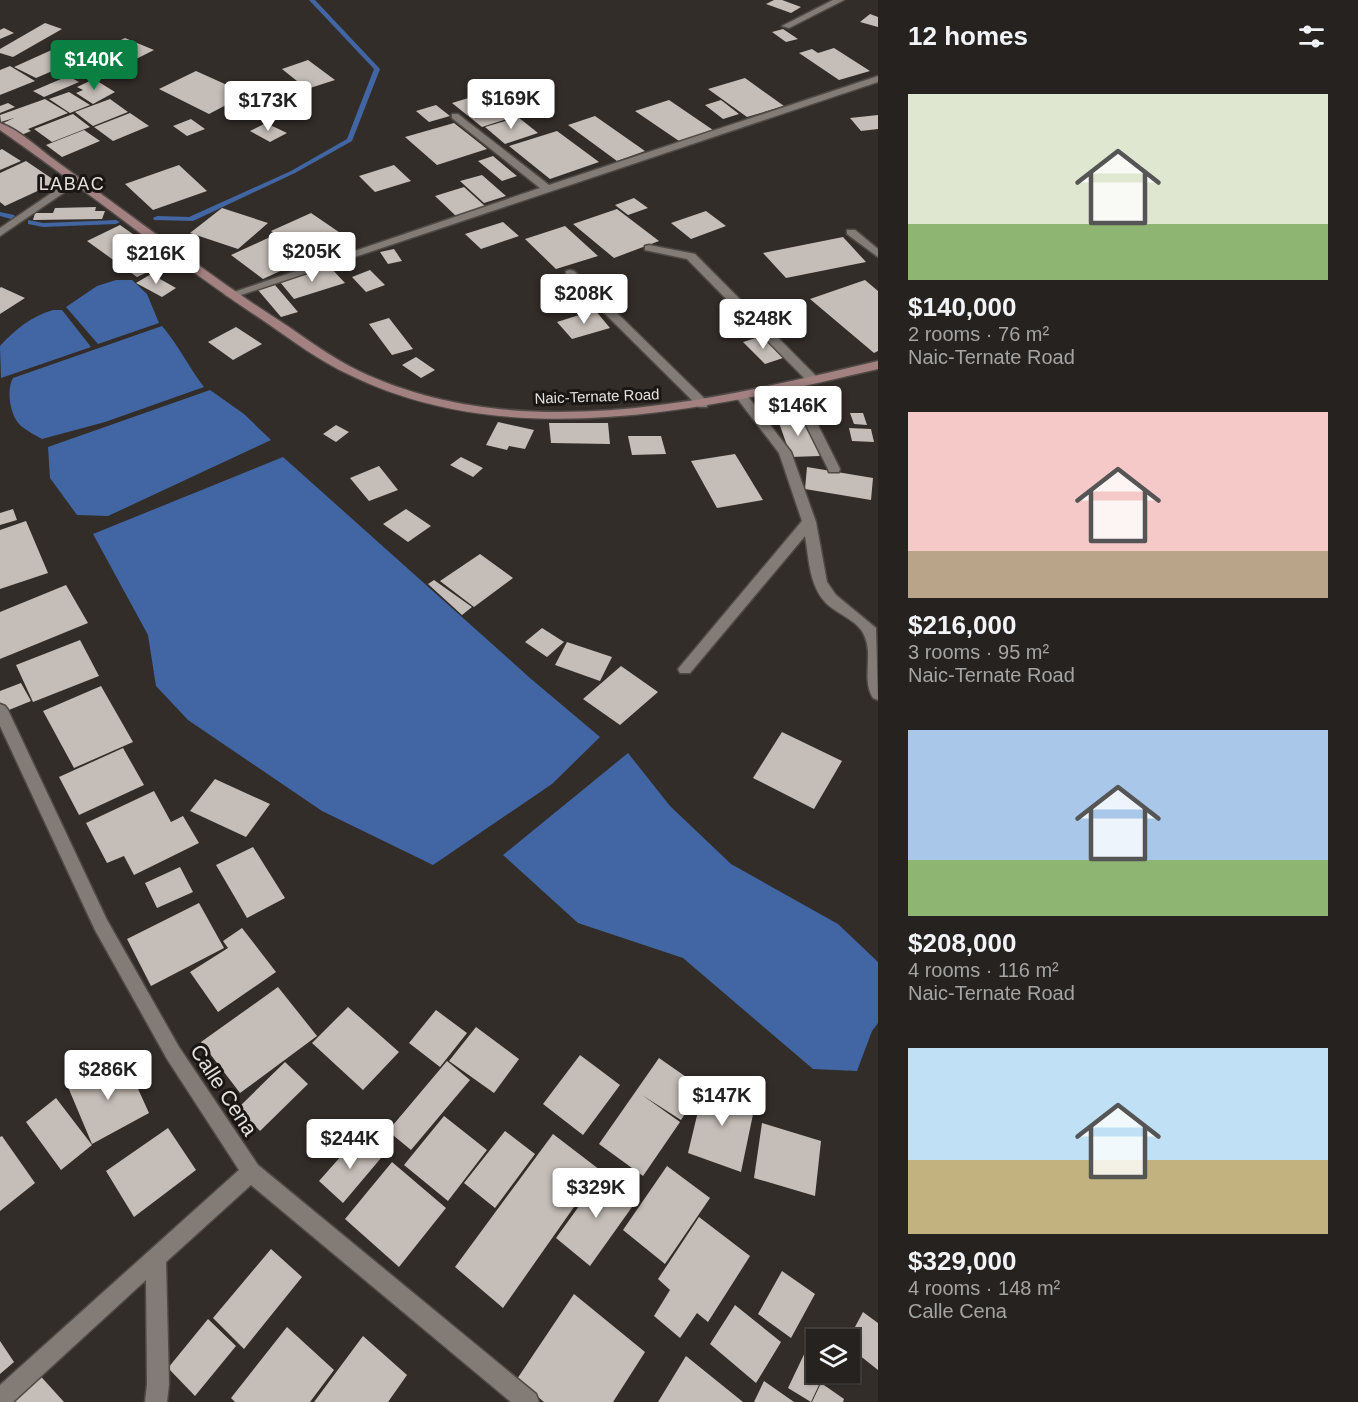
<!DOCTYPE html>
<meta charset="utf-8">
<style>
:root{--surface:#26221f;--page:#2e2a28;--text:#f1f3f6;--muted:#a4a4a4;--line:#423f3d;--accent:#0b8043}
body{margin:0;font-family:Helvetica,sans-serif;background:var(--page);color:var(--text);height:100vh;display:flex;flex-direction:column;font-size:22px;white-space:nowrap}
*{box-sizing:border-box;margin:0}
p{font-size:20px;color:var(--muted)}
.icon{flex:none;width:33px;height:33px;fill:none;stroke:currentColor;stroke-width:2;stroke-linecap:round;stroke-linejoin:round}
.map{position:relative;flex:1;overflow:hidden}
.side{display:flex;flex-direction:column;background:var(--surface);width:480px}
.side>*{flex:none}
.fabs{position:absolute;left:806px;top:1329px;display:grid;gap:12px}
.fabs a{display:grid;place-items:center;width:54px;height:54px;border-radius:0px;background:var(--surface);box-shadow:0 2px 4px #0004,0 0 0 2px var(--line);font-size:30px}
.price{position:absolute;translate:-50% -51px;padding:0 14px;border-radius:6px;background:#fff;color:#222;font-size:20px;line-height:39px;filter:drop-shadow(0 2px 3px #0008)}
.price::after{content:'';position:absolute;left:50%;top:36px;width:18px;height:14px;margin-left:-9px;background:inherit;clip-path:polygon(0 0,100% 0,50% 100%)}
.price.active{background:var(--accent);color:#fff}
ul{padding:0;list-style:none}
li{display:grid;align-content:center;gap:12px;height:318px;padding:0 30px}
li span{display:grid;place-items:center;height:186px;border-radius:0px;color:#555}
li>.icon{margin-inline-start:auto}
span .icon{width:108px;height:108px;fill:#fffc;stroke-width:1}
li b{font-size:26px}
h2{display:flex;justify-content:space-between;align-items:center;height:72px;padding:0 30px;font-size:26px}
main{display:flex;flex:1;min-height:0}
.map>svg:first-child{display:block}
</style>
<main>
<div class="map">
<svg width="878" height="1402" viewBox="0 0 878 1402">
<rect width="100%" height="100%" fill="#332d29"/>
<path fill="#4166a3" d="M116 280H132L147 294 159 323 98 344 66 307 97 286Z
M53 310H62L91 347 1 378 0 346C16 329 30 317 53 310Z
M162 326C179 346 188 366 204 387L105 422 42 439C35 435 27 431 21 426 10 417 6 390 13 378Z
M210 390 244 414 271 440 108 516 77 515 50 478 48 447Z
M283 457 530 678 600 737 552 784 433 865 322 811 188 720 156 686 148 635 93 534Z
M628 753 670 806 731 864 838 924 878 962V1023L872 1031 857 1071 813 1069 683 958 578 923 503 855Z"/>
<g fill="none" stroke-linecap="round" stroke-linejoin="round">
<path fill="#4166a3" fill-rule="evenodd" d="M309 0H315L380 69 352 141 295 173 193 221 154 220 153 218 157 216 189 217 291 171 347 139 374 69Z
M0 212 14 215 15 217 11 219 0 216Z
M28 220 43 223 116 220 120 222 116 224 43 227 28 224Z"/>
</g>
<path fill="#c5bdb7" d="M774 0H782L801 7 791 13 766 4Z
M870 14 878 17V27L860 22Z
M45 23 62 29 13 57 0 53V49Z
M4 28 14 33 0 39V30Z
M783 29 798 39 786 42 772 32Z
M125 38 154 50 114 70 84 58Z
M56 48 78 60 36 78 14 67Z
M834 48 870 71 839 80 799 53 812 49 818 53Z
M308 60 335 80 307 89 282 69Z
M10 66 35 81 0 95V70Z
M196 71 247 94 209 114 159 89Z
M68 76 79 82 44 97 33 91Z
M745 78 784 106 747 117 708 89Z
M94 79 115 92 93 104 76 93 83 90 77 87Z
M69 92 90 105 70 113 49 99Z
M485 93 516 116 482 127 452 103Z
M45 99 68 113 28 129 31 131 19 136 1 124 14 118 1 122 0 115Z
M110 99 128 112 93 126 75 112Z
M669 100 713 130 679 141 635 111Z
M721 100 739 114 723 119 705 105Z
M8 103 15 107 0 113V106Z
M436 105 450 116 429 122 416 111Z
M130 113 149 126 113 141 94 127Z
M73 114 90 127 52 142 34 129Z
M878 115V129L861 131 850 118Z
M595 116 645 151 617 161 568 125Z
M518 117 538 133 505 144 485 127Z
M191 119 205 129 187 136 173 126Z
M266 123 287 133 270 142 250 131Z
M454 123 487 149 437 165 405 137Z
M84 130 100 141 62 157 46 145Z
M557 131 599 162 550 179 509 146Z
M2 149 21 161 0 170V150Z
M493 156 506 167 517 176 502 181 478 161Z
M26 161 57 182 5 206 0 202V173Z
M179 165 207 191 153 210 125 184Z
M394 165 411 181 375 192 359 176Z
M482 175 506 196 484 203 460 181Z
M464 187 486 207 456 216 435 196Z
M634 198 648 208 628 215 615 205Z
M96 207 95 211H105L102 219 33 220 35 213H53L55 208Z
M222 208 268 223 238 249 190 233Z
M617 209 659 241 614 258 573 224Z
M706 211 726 226 691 239 671 223Z
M311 213 355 243 315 262 271 231Z
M503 222 519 236 481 249 465 234Z
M120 225 171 261 137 277 87 241Z
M565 226 598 256 556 269 525 239Z
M843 237 866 262 786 278 763 253Z
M268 238 300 262 263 279 231 255Z
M394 249 402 261 388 264 380 252Z
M330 267 345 283 294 299 280 282Z
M370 270 385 285 366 292 352 277Z
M151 274 176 288 162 297 136 283Z
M865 280 878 291V351L874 353 810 299Z
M275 285 298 312 281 317 258 290Z
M1 287 25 298 0 314V288Z
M595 310 610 328 572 339 557 322Z
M389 318 413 349 392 355 369 324Z
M236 327 262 344 233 360 208 342Z
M762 336 783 358 765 364 743 342Z
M416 357 435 370 421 378 402 365Z
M850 413H863L867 425 854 424Z
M805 416 820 456 791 457 777 417Z
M498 422 534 430 525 449 509 446 507 450 486 445Z
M549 423H608L610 444 551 443Z
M336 425 349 432 336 442 323 434Z
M849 428 871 429 874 442 852 441Z
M628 436H661L666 454 632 455Z
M735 454 763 500 717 508 691 461Z
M461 457 483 468 473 477 450 465Z
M379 466 398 490 369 501 350 478Z
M807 467 873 478 871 500 805 489Z
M13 509 17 520 0 525V513Z
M406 509 431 526 408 542 383 524Z
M26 521 48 573 0 589V530Z
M480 554 513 578 474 607 440 581Z
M434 580 472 607 462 615 428 584Z
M66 585 88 623 0 659V612Z
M542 628 564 642 547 657 525 642Z
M80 640 99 676 33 702 16 665Z
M567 642 612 657 600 681 555 665Z
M621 666 658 692 620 725 583 699Z
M21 683 31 701 4 712 0 705V691Z
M101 686 133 742 74 768 43 711Z
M782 732 842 761 814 809 753 778Z
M123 748 144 785 79 815 59 777Z
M215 779 270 804 246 837 190 811Z
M154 791 171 822 183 816 199 843 134 875 124 856 107 863 86 823Z
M253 847 285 898 247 918 216 865Z
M180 867 193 892 157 908 145 883Z
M199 903 224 948 151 986 127 939Z
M242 928 276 972 218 1012 190 972 228 948 223 941Z
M278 987 317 1036 240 1093 201 1042Z
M348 1007 399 1052 363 1090 312 1043Z
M436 1010 467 1033 440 1067 409 1043Z
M476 1027 519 1059 494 1093 449 1061Z
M580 1055 620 1085 583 1135 543 1104Z
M124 1058 149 1113 92 1144 68 1087Z
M659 1058 702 1088 681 1120 642 1095 680 1122 643 1176 599 1144Z
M447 1061 470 1080 411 1150 388 1131Z
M285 1062 308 1084 260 1131 238 1108Z
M705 1082 756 1100 741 1172 688 1153Z
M56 1098 92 1145 61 1170 26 1122Z
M444 1116 487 1150 448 1201 404 1165Z
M762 1123 821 1141 815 1196 754 1178Z
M168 1128 196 1170 134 1217 106 1171Z
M505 1131 535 1154 495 1208 464 1183Z
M553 1134 600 1170 503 1308 455 1267Z
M2 1136 35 1183 0 1211V1137Z
M357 1138 381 1158 343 1203 319 1181Z
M392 1162 446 1208 399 1267 345 1219Z
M667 1166 710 1198 665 1264 623 1230Z
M603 1173 637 1200 590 1266 556 1238Z
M699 1217 750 1256 708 1322 697 1313 680 1338 654 1316 670 1290 658 1279Z
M271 1249 302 1277 244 1349 213 1318Z
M782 1271 815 1294 791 1338 758 1314Z
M574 1294 645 1352 613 1402H544L517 1379Z
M735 1305 781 1342 756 1383 710 1344Z
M863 1312 878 1323V1370L849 1347 848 1340Z
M208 1319 236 1346 195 1396 168 1368Z
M287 1327 334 1370 310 1402H235L231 1398Z
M363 1336 407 1375 388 1402H314Z
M0 1341 14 1362 0 1374Z
M809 1344 816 1349V1372H825L811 1402 788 1388Z
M686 1356 743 1402H658Z
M35 1370 64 1402H5Z
M764 1381 794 1402H754Z
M821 1383 844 1399 843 1402H812Z"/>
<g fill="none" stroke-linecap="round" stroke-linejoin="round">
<defs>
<path id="lane" d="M649 245 695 254 817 377V383H809L687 259 645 250V246Z
M792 381 798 385 840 469 839 472H829L828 469 786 385Z"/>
<path id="street" d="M833 0H844L789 28 782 26Z
M878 76V82L235 297 231 298 225 295 540 188 452 118V114H458L549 185Z
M72 179 81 181 0 236V228Z
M847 230H855L878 249V257L847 234Z
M570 270 574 271 707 401V407H699L566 275V271Z
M742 393 746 394 791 452 816 522 827 582 836 595 876 628 878 700 873 698C861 679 874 655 864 635 858 620 836 614 825 602 809 584 809 559 805 536L690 673H680L678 669 802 521 779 453 736 397Z
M0 704 5 706 8 710 107 920 179 1047 258 1165 536 1394 539 1402H511L251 1185 166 1262 169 1384 167 1402H145L147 1384 146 1280 13 1402H0V1385L239 1170 167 1059 95 930 0 726Z"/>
<path id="secondary" d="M0 123C20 130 39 149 56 161 105 196 152 232 201 267 230 288 259 308 289 327 312 343 334 359 359 371 521 448 712 400 878 361V369C711 408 513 455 350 375 319 361 292 340 264 321 173 261 89 192 0 130Z"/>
</defs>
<use href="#lane" stroke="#4f4a46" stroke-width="3"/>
<use href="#street" stroke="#4f4a46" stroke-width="3"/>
<use href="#secondary" stroke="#4f4a46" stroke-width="3"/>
<use href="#lane" fill="#827b76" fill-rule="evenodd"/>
<use href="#street" fill="#827b76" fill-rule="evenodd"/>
<use href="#secondary" fill="#a38180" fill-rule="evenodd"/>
</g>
<g text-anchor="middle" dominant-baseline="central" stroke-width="6" stroke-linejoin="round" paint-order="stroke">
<g font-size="15" fill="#e4e0dd" stroke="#191614">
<text transform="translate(597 396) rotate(-2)">Naic-Ternate Road</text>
</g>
<g font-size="18" letter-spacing="1.5" fill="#e4e0dd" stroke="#191614">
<text x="72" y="184">LABAC</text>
</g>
<g font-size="21" fill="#e4e0dd" stroke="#191614">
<text transform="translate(224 1090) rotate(57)">Calle Cena</text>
</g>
</g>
</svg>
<div class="fabs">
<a><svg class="icon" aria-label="layers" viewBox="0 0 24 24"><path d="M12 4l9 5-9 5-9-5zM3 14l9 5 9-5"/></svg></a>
</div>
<b class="price active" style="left:94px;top:91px">$140K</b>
<b class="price" style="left:511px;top:130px">$169K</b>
<b class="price" style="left:268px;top:132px">$173K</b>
<b class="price" style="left:312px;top:283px">$205K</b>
<b class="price" style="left:156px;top:285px">$216K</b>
<b class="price" style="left:584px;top:325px">$208K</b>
<b class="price" style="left:763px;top:350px">$248K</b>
<b class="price" style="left:798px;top:437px">$146K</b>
<b class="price" style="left:108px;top:1101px">$286K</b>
<b class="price" style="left:722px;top:1127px">$147K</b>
<b class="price" style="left:350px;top:1170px">$244K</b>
<b class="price" style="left:596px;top:1219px">$329K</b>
</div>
<section class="side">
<h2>12 homes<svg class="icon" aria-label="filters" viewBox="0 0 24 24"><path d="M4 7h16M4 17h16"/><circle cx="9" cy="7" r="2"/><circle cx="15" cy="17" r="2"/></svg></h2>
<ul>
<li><span style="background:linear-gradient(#dfe7d0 70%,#8fb573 0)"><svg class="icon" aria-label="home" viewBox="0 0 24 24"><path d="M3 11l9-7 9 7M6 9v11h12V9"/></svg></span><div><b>$140,000</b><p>2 rooms · 76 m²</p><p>Naic-Ternate Road</p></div></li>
<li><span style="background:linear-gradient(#f6c9c9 75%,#b9a48a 0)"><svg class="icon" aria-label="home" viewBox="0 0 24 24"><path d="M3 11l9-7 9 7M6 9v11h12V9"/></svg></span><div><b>$216,000</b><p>3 rooms · 95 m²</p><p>Naic-Ternate Road</p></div></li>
<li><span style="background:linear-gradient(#a9c7e8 70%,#8fb573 0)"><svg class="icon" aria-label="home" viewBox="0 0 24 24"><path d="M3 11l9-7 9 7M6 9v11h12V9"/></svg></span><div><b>$208,000</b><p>4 rooms · 116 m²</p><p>Naic-Ternate Road</p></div></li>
<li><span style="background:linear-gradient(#bfe0f5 60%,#c2b280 0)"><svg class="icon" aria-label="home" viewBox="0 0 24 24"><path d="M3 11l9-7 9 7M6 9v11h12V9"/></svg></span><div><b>$329,000</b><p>4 rooms · 148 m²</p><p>Calle Cena</p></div></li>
</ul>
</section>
</main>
